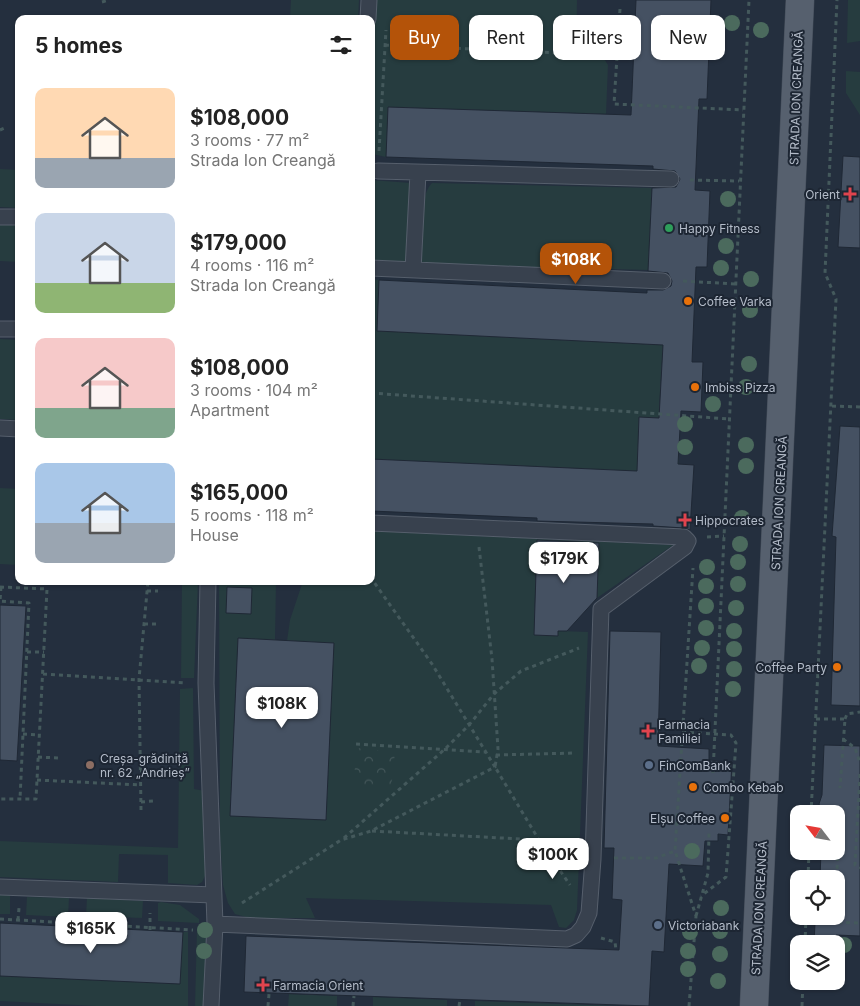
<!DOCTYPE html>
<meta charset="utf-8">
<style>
:root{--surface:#fff;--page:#f2f2f2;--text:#222;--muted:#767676;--accent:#b45309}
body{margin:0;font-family:Inter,sans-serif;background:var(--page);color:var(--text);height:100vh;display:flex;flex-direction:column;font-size:19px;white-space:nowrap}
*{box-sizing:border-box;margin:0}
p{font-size:16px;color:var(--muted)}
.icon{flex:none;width:28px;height:28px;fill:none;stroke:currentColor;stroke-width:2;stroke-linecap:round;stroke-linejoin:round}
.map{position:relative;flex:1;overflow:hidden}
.panel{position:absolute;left:15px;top:15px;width:360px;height:570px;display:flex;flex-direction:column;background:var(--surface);border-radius:10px;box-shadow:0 1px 4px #0004}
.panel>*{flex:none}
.hud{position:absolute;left:390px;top:15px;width:395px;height:45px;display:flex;gap:10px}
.needle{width:32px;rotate:301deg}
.fabs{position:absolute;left:790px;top:805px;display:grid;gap:10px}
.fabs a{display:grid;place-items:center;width:55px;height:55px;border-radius:10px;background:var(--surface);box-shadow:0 1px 4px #0004;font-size:25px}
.price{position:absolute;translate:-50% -42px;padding:0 11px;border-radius:10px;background:#fff;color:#222;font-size:16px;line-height:32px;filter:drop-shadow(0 1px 2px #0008)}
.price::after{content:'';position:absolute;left:50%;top:30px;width:15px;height:11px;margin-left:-8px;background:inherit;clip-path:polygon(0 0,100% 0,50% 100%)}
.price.current{background:var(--accent);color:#fff}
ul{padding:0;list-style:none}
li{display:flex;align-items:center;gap:15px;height:125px;padding:0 20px}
li span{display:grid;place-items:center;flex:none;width:140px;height:100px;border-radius:10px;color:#555}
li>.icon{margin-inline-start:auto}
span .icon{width:60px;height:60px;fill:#fffc;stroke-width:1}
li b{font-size:21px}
h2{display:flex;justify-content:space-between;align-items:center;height:60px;padding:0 20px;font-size:21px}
.pill{padding:0 18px;border-radius:10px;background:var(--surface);box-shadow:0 1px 4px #0004;font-size:18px;line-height:45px}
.pill.current{background:var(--accent);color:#fff}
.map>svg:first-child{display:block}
</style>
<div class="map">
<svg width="860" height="1006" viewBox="0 0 860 1006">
<defs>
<pattern id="forest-crowns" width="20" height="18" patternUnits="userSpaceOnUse" patternTransform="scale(1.25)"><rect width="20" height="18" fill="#263c3f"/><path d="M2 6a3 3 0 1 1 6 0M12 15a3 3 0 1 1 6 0" fill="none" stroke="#435659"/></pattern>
</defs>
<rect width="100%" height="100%" fill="#242f3e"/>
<path fill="#263c3f" d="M291 0H359L358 19H290Z
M374 0H577L576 54 603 57 608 65 606 114 388 107 386 157 372 154 371 51Z
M848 0H860V41L847 43Z
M846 71 860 72V115L846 93Z
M0 169 19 170V208L0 207Z
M371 180 411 183 407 258 405 261H371Z
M432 183 652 188 649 270 425 264 421 261C421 241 418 197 432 183Z
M0 223 19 224V262L0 261Z
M371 279 379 280 377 331 663 345 659 409 681 410V419L639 417 638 447 679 449V464L653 472 371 459Z
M0 339 19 340V420L0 419Z
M0 488 19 489V565L0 564Z
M371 531 673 545 597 598 598 555 536 554 534 635 558 636V631L588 632 577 910 574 920 566 928 559 927 551 905 306 898 315 918H250L235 914 228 903 223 885 220 837 219 581H276L275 640 238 639 230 815 325 820 334 643 287 641 290 620 303 581H371Z
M182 581H198L194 678H181Z
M193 688 194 789 205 791V876L202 882 197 885 168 883V855L119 854 118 882 0 877V841L178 848 180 689Z
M0 893 10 894V914H0Z
M27 897 69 898 68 917 26 915Z
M87 898 143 901 142 918 86 916Z
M161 902 180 905 199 919V923L158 921V903Z
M197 928H207L205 1006H195Z
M183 932H188V1006H96L0 1001V976L180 984Z
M289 994 337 996V1006H288Z
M373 997 447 1000V1006H373Z
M475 1001 619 1006H475Z"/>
<path fill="url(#forest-crowns)" d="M357 748 395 752 391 790 353 786Z"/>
<path fill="#455162" stroke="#1f2835" d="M636 0H711L707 99H699L695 190 710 191 707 267H696L692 362H703L701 412 681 411 678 464 694 465 690 530 684 528 653 526V524L537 521V518L371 511V459L637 471 639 417 659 418 663 345 377 331 379 280 647 293V290H663L671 286 672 281 668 273 648 271 652 188 676 187 680 179 675 171 653 169V166L386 157 388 107 631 115Z
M843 156 860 157V248L838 247Z
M840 426 860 427V706L831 705 836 537 832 536Z
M537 540 599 543 597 598 567 631H558V636L534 635Z
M227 587 252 588 251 614 226 613Z
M0 605 26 606 17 761 0 760Z
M610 631 661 632 658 746 709 749V760L732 762 728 835 718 834V841H705L703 866 669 864 664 952 652 951 649 1006 244 992 246 936 619 950 622 900 612 899 614 848H604Z
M238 638 334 643 326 820 230 816Z
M824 745 860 746V936L836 935 835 944H814L815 923H818L819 916H836V879H820L821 851H836V814H823L819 804 822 795Z
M0 923 183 932 180 984 0 976Z"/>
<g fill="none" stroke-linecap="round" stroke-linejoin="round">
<defs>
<path id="lane" d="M368 19 369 0
M378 171 671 179
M0 217H19
M371 268 663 281
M413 270 418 173
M0 329H19
M0 428 19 429
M208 581 206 683 215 924 211 1006
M0 887 214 895
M215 924 567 939 576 935 583 927 589 913 593 859 601 609 685 547 688 541 684 537 371 523"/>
<path id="primary" d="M754 1006 800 0"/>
</defs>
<use href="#lane" stroke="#565f6c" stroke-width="17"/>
<use href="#primary" stroke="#414a57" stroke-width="29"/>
<path stroke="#44595c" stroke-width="3" stroke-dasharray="4 4" stroke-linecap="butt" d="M102 2 109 0
M620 9 614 104 743 110
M385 45 560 53
M0 130 7 127
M379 151 386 30
M690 180 739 181
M683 281 735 284
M371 393 729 419
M832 406 860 407
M707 537 724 536
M479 547 492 659 498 749 495 767 539 840 570 885
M0 587 47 589 36 799H0
M1 587 0 601 29 603 20 799
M147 591H158
M144 624H156
M27 652H44
M43 674 185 683
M816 719H845L840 788
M845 719 847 714 860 712
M682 732 731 735 736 743 726 877 701 896
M23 734 39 735
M843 739 855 748 860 763
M356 744 485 752
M496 755 576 753
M38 757 59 758
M140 771H154
M713 773 749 0
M860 774 855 865 860 868
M37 780 141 785
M141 802 153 801
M141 810 139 679 148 581
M811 814 836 299 825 273 837 0
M372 831 539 840
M344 838 445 749 469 725 494 694 521 671 579 648
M614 858H656L675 851
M808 879 809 851
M836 893 839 827
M242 903 341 840 371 831 495 767 432 664 371 578
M696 916 708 873 709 833
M0 919 193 930
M18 920 19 908
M806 921 860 923
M74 926 75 910
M150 930V913
M601 938 615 942 616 950
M805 944 806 916
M268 1006 269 994
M353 1006 354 996
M459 1006 460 1000
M689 1006 696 916 675 851 693 568
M802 1006 803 981"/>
<use href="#lane" stroke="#38414e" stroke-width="15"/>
<use href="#primary" stroke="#56606e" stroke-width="28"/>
</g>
<g fill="#4b6a5d">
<circle cx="732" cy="23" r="8"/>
<circle cx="761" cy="30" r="8"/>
<circle cx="728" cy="199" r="8"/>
<circle cx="726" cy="246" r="8"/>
<circle cx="721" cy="268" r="8"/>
<circle cx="751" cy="279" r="8"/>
<circle cx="750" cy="310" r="8"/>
<circle cx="749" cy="364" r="8"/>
<circle cx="746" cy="387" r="8"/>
<circle cx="713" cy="404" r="8"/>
<circle cx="685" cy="424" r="8"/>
<circle cx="746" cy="445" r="8"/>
<circle cx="685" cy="447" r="8"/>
<circle cx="746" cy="466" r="8"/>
<circle cx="742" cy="518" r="8"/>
<circle cx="740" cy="544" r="8"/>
<circle cx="738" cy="562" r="8"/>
<circle cx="707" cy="567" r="8"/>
<circle cx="738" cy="584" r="8"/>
<circle cx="706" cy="586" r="8"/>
<circle cx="706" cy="606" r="8"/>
<circle cx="736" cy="608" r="8"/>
<circle cx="706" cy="628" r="8"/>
<circle cx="734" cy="631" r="8"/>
<circle cx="702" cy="648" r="8"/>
<circle cx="734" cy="649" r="8"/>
<circle cx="699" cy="666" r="8"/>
<circle cx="734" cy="669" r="8"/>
<circle cx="733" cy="689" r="8"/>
<circle cx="692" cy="851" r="8"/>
<circle cx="721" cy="908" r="8"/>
<circle cx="205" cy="930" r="8"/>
<circle cx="720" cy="931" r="8"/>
<circle cx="690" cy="932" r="8"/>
<circle cx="844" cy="945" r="8"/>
<circle cx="204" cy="951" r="8"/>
<circle cx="688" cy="951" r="8"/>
<circle cx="720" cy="954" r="8"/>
<circle cx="688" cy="969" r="8"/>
<circle cx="718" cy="981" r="8"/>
</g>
<g fill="#e0444e" stroke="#1d2633" stroke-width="2">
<path d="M847.5 186.5h5v5h5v5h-5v5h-5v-5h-5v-5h5z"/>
<path d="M682.5 512.5h5v5h5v5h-5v5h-5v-5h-5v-5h5z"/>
<path d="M645.5 723.5h5v5h5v5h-5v5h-5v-5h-5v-5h5z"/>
<path d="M260.5 977.5h5v5h5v5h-5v5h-5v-5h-5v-5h5z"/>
</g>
<circle fill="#2e9e5b" stroke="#1d2633" stroke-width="2" cx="669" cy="228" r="5"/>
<g fill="#e8710a" stroke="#1d2633" stroke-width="2">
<circle cx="688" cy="301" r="5"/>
<circle cx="695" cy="387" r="5"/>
<circle cx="837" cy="667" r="5"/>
<circle cx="693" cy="787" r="5"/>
<circle cx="725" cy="818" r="5"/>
</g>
<circle fill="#8d6e63" stroke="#1d2633" stroke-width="2" cx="90" cy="765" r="5"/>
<g fill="#5c6f8a" stroke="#1d2633" stroke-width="2">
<circle cx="649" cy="765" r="5"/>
<circle cx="658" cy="925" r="5"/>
</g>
<g text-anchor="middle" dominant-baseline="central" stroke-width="4" stroke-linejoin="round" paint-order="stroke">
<g font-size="12" fill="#b4bcc9" stroke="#1d2633">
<text transform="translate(796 98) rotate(-88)">STRADA ION CREANGĂ</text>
<text transform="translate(779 503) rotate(-87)">STRADA ION CREANGĂ</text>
<text transform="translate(759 908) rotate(-87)">STRADA ION CREANGĂ</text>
</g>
<g font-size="12" fill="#b4bcc9" stroke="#1d2633" text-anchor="start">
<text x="840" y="194" text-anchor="end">Orient</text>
<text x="679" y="228">Happy Fitness</text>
<text x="698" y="301">Coffee Varka</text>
<text x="705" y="387">Imbiss Pizza</text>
<text x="695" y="520">Hippocrates</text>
<text x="827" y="667" text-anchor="end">Coffee Party</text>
<text x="658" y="724">Farmacia<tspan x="658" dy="14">Familiei</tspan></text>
<text x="100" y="758">Creșa-grădiniță<tspan x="100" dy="14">nr. 62 „Andrieș”</tspan></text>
<text x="659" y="765">FinComBank</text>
<text x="703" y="787">Combo Kebab</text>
<text x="715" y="818" text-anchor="end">Elșu Coffee</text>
<text x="668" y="925">Victoriabank</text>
<text x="273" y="985">Farmacia Orient</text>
</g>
</g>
</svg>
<div class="fabs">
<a><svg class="needle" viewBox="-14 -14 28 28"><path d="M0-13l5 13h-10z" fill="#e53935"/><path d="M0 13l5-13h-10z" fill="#767676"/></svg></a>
<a><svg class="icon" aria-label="locate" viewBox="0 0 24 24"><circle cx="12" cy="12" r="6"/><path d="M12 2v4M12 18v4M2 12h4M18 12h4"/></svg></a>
<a><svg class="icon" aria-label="layers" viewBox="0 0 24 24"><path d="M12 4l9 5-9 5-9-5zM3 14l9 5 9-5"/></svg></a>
</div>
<b class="price current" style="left:576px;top:285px">$108K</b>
<b class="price" style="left:564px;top:584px">$179K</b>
<b class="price" style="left:282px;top:729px">$108K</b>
<b class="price" style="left:553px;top:880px">$100K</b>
<b class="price" style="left:91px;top:954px">$165K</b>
<div class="hud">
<a class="pill current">Buy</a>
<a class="pill">Rent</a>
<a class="pill">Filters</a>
<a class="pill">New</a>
</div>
<section class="panel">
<h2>5 homes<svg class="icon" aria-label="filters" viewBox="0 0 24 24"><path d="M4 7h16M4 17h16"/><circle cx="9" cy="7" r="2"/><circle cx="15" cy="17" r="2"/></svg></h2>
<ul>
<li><span style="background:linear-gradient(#ffd9b3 70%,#9aa5b1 0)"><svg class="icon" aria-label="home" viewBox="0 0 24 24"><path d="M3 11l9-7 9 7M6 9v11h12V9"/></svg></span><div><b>$108,000</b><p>3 rooms · 77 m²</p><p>Strada Ion Creangă</p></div></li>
<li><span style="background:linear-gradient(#c9d6e8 70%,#8fb573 0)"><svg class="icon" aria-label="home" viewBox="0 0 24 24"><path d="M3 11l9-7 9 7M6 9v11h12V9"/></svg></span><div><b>$179,000</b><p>4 rooms · 116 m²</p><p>Strada Ion Creangă</p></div></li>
<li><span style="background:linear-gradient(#f6c9c9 70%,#7fa58c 0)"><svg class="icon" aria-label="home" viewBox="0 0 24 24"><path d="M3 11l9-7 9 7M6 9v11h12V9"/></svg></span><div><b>$108,000</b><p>3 rooms · 104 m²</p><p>Apartment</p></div></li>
<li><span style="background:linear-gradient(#a9c7e8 60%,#9aa5b1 0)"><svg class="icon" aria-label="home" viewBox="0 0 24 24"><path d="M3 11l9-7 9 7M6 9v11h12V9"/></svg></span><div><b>$165,000</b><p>5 rooms · 118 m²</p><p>House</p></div></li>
</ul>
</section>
</div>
